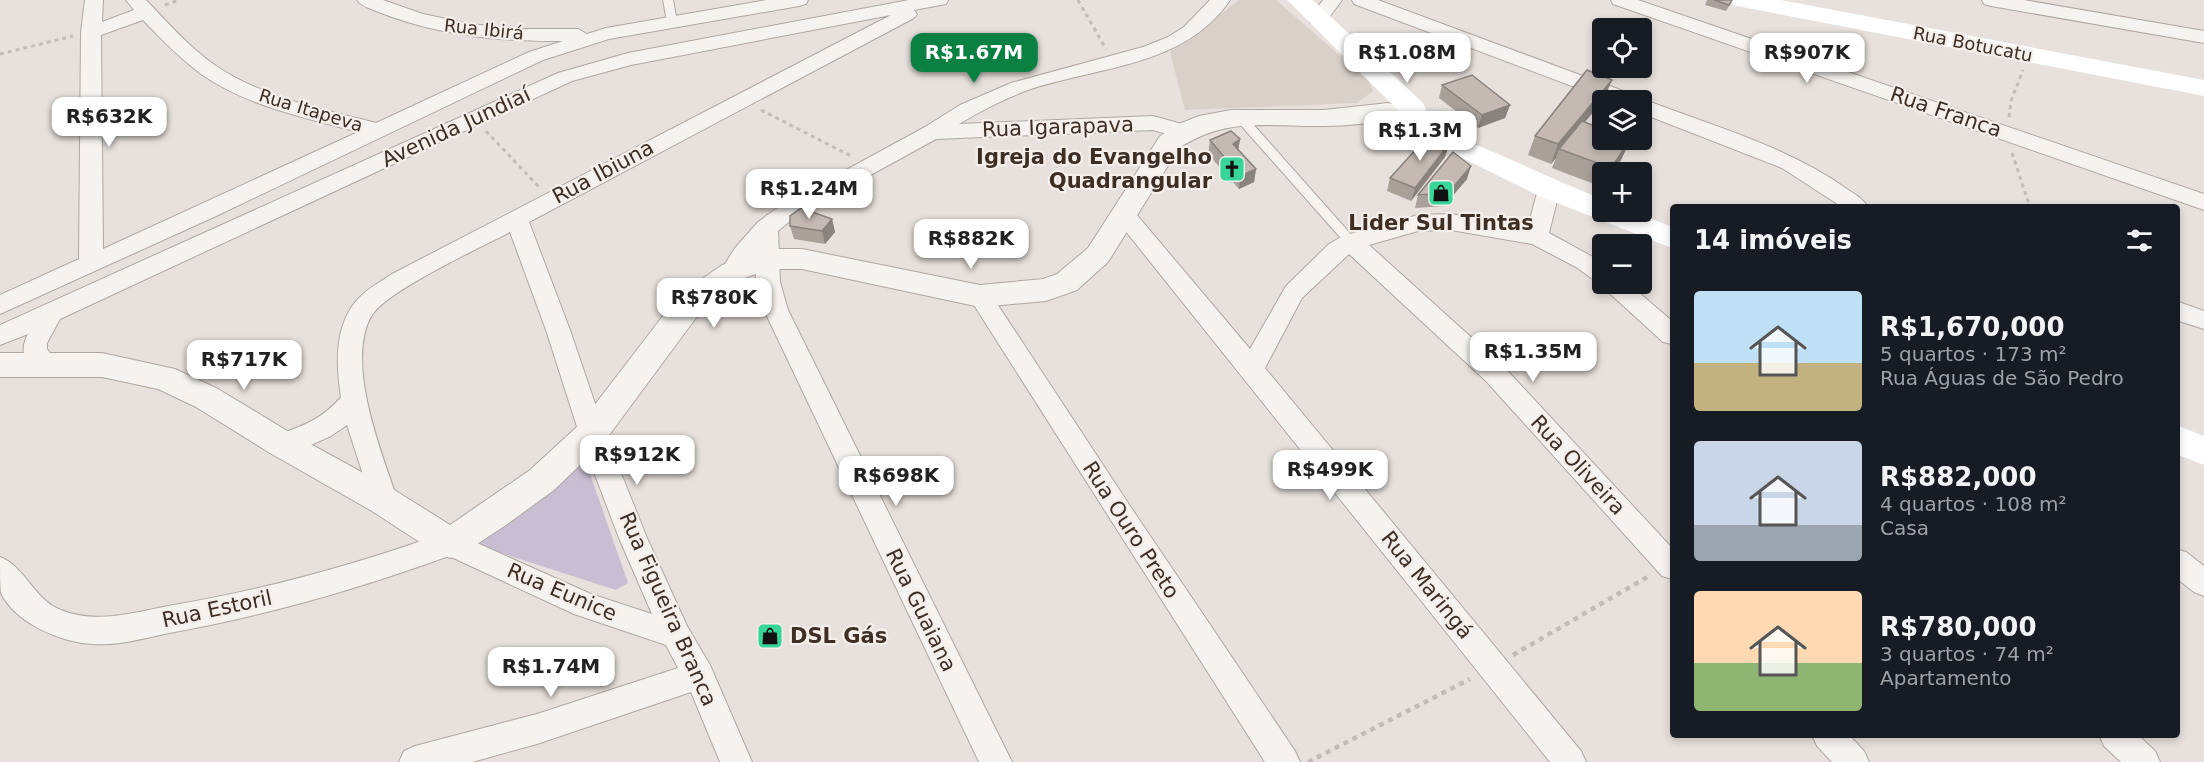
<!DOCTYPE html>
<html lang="pt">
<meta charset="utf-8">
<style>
:root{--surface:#171b24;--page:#242831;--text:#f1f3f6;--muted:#9ea1a6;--accent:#0b8043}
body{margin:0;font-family:"DejaVu Sans",sans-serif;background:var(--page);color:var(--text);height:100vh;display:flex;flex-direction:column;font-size:22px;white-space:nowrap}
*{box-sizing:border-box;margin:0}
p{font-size:20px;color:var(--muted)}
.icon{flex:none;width:33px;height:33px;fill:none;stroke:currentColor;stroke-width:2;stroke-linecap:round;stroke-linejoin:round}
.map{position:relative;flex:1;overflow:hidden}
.details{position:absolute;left:1670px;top:204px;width:510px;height:534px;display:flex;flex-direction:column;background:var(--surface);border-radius:6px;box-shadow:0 3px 9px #0003}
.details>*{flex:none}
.tools{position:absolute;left:1592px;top:18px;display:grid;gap:12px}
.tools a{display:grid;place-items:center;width:60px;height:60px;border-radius:6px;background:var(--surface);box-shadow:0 3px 9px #0003;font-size:30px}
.price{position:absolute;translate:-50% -51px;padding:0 14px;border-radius:12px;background:#fff;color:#222;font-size:20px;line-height:39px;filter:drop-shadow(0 2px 3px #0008)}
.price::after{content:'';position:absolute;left:50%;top:36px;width:18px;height:14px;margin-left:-9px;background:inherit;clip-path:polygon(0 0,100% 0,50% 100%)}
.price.current{background:var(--accent);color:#fff}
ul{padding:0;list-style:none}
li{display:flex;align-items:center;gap:18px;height:150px;padding:0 24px}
li span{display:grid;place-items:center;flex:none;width:168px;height:120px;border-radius:6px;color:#555}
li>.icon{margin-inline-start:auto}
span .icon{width:72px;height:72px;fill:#fffc;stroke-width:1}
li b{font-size:26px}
h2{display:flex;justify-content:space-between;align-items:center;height:72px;padding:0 24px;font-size:26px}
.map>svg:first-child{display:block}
</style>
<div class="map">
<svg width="2204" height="762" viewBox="0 0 2204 762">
<rect width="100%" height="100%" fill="#e7e0dc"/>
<path fill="#d9d0ca" d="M1239 0H1276L1369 81 1373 91 1357 103 1185 110 1170 52Z"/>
<path fill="#c8bdd2" d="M572 466 588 468 628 583 616 590 476 545 480 533Z"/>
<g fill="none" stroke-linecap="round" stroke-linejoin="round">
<defs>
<path id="service" d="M663 0H673L677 21 676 23 672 24 667 21Z
M1241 114 1245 115 1355 239 1357 242 1355 245H1347L1237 121V115Z"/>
<path id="minor" d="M85 0H103L102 22 134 10 126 0H146C168 23 190 48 216 66 264 98 322 109 376 123L529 52 563 41C501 42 435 35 376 11 369 8 361 6 357 0H383L423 14 470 24 524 29H578L587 34 606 28 767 0H808L806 4 799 6 609 39 543 60 214 217 0 314V295L79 259 81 32ZM143 20C161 39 180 58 201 74 247 106 305 118 358 132L103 249 101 35Z
M909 0H948L946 4 914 10 917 14 914 18 529 222 570 330 605 433 647 538 687 626 710 665 752 762H720L691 692 537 744 472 762H399L404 751 415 746 537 714 678 668 666 645 574 614 449 556C358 589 265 616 169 633 145 638 118 646 93 644 62 643 15 623 1 593 0 585 0 567 0 557 25 566 34 600 61 610 95 624 133 613 168 606 265 590 358 564 450 531L591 594 652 614 619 538 579 433 546 330 510 232C480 248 388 290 372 315 344 361 382 454 398 501L394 509 384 513 374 509 347 425 331 436 313 444 282 455 273 452 269 444 273 436C299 428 323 419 341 397 336 365 334 325 358 299 367 289 380 282 392 274L891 15 631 65 572 81 60 319 47 343V349L58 364 54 371C30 378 16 355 28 334L0 345V325L558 73 628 53Z
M1210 0H1230C1184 68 1096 66 1025 91 1003 100 980 111 959 124L1153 116 1189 126 1193 131 1189 136 1182 138 1153 130 936 139 796 216 778 231 780 282 788 310 1012 762H979L764 310 756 282 755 255 740 278 732 281 724 278 720 272 735 248 758 222 780 206 925 127 960 105 1011 83 1143 47 1168 37 1184 27Z
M1323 0H1342L1325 23H1311L1308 19Z
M1352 0H1378L1634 95 1637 100 1648 101C1716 127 1788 147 1847 189 1855 194 1863 199 1868 207H1842L1782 168 1641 113V100H1609L1354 4Z
M1611 0H1638L2204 194V210L1613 4Z
M1982 0H2024L2204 31V43L1991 6 1984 4Z
M1549 181 1557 184 1560 189 1549 233 1602 262V283L1594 280 1576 267 1532 244 1451 230 1418 231 1369 245 1504 367 1672 548V579L1662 576 1486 381 1349 254 1302 298 1265 368 1581 751 1586 762H1550L1112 214 1115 208 1123 206 1131 208 1250 349 1286 286 1329 244 1343 236 1418 215 1451 214 1528 227 1538 189 1541 184Z
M1602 284H1629L1672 321V344L1663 342 1606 290Z
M980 287 988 290 1130 506 1295 751 1300 762H1265L972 302 968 296 972 290Z
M2176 301 2204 311V329L2176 320Z
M2176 549 2186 552 2204 566V596L2194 592 2176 578Z
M1812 735H1849L1864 751 1869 762H1832L1817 746Z
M2099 735H2138L2155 751 2160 762H2121L2104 746Z"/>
<path id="tertiary" d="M1388 103 1397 105 1401 111 1397 117C1374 123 1347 126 1323 126 1269 127 1227 116 1179 148L1108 262 1077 290 1046 301 980 307 802 269H769L742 279 701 311 604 442 554 490 506 525 462 554 450 558 438 554 372 511 270 453 196 407 158 389 102 377H0V353H102L175 369 218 389 294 435 396 491 450 525 530 470 580 424 679 295 722 265 767 249H802L980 285 1043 279 1057 274 1088 248 1160 136 1179 124 1199 116 1231 110H1324Z"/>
</defs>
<use href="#service" stroke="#b1a7a1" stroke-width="2"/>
<use href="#minor" stroke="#b1a7a1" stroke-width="2"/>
<use href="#tertiary" stroke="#b1a7a1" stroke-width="2"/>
<path stroke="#c2bbb6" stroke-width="3" stroke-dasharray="4 4" stroke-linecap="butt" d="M1078 0 1106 49
M165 5 179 0
M0 54 73 36
M761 110 851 156
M2009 117 2011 101 2023 70
M486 131 539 187
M2012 153 2030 207"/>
<path stroke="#c2bbb6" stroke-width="4.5" stroke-dasharray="5 5" stroke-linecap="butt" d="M1513 655 1649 576
M1308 762 1470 679"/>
<use href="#service" fill="#f5f2ef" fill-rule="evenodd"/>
<use href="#minor" fill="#f5f2ef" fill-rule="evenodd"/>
<use href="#tertiary" fill="#f5f2ef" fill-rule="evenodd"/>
<path fill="#fff" fill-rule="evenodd" d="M1287 0H1313L1423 103 1426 109 1423 115 1413 118 1403 115Z
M1730 0H1781L2204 80V96L1742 7 1733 5Z
M1405 120C1474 139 1536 173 1602 199V212H1634L1672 227V248L1539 196 1458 156 1395 135 1391 129 1395 123Z
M2176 425 2204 436V465L2176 454Z"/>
</g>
<path fill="#a9a09a" d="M1707 0H1733L1726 11 1705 5Z
M1442 85 1510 105 1505 118 1478 128 1439 98Z
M1604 99 1584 123 1630 140 1621 160 1613 172H1602V187L1552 168 1556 158 1551 164 1528 155 1535 136Z
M1240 139 1238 150 1256 169 1254 182 1239 189 1208 154 1210 140Z
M1449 144 1445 157 1411 201 1387 191 1390 178Z
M1467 179 1444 206 1415 208 1418 195Z
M832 219 835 232 825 244 794 239 790 226Z"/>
<path fill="#89827d" d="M1612 80 1604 99 1562 150 1559 149 1556 158 1551 164 1558 144Z
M1510 105 1505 118 1478 128 1482 115Z
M1240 139 1238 152 1233 144Z
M1630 140 1621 160 1613 172H1609Z
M1449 144 1445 157 1411 201 1415 188Z
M1471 166 1467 179 1444 206 1448 193Z
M1256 169 1254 182 1239 189 1240 176Z
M832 219 835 232 825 244 822 231Z"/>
<path fill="#c4bab3" stroke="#89827d" stroke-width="1.5" d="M1714 0H1732L1729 5Z
M1587 70 1612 80 1558 144 1535 136Z
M1472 75 1510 105 1482 115 1442 85Z
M1582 121 1602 129V140H1630L1611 168 1559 149Z
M1231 131 1240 139 1233 144 1256 169 1240 176 1210 140Z
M1429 135 1449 144 1415 188 1390 178Z
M1453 152 1471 166 1448 193 1418 195Z
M801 208 832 219 822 231 790 226V216Z"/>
<defs>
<symbol id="church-square" viewBox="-11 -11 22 22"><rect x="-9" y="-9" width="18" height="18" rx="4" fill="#38d59a" stroke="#f5efeb"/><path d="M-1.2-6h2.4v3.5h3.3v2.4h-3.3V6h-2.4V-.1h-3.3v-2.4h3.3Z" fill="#111"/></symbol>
<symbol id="shop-square" viewBox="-11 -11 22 22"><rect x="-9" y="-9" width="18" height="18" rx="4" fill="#38d59a" stroke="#f5efeb"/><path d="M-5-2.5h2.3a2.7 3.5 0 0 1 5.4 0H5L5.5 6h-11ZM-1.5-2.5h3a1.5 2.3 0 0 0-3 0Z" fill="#111"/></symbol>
</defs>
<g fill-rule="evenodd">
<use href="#church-square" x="1217" y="154" width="30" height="30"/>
<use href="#shop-square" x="1426" y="178" width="30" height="30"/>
<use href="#shop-square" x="755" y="621" width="30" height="30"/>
</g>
<g text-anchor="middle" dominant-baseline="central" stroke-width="4.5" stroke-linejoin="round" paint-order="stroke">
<g font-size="18" fill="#3e2f25" stroke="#f5efeb">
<text transform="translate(484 29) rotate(6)">Rua Ibirá</text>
<text transform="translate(1973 44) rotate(11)">Rua Botucatu</text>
<text transform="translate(311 110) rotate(17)">Rua Itapeva</text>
</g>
<g font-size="21" fill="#3e2f25" stroke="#f5efeb">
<text transform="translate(1946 112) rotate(19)">Rua Franca</text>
<text transform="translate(456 127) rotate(-25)">Avenida Jundiaí</text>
<text transform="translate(1058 127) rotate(-2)">Rua Igarapava</text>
<text transform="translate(603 172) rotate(-28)">Rua Ibiuna</text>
<text transform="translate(1578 465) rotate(47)">Rua Oliveira</text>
<text transform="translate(1131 530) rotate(57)">Rua Ouro Preto</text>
<text transform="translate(1427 585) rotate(51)">Rua Maringá</text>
<text transform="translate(562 592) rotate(23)">Rua Eunice</text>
<text transform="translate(217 609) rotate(-12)">Rua Estoril</text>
<text transform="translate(668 609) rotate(66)">Rua Figueira Branca</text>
<text transform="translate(921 610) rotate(64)">Rua Guaiana</text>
</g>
<g font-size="21" font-weight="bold" fill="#3e2f25" stroke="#f5efeb" text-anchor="end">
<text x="1212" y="157">Igreja do Evangelho<tspan x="1212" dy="24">Quadrangular</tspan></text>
<text x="1441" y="223" text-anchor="middle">Lider Sul Tintas</text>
<text x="790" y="636" text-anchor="start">DSL Gás</text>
</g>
</g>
</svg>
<div class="tools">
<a><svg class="icon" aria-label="locate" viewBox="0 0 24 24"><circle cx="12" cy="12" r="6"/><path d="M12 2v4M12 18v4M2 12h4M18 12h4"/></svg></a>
<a><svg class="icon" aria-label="layers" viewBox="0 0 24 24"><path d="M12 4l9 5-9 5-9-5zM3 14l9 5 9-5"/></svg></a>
<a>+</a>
<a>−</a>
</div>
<b class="price current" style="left:974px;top:84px">R$1.67M</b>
<b class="price" style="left:1407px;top:84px">R$1.08M</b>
<b class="price" style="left:1807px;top:84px">R$907K</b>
<b class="price" style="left:109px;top:148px">R$632K</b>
<b class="price" style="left:1420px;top:162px">R$1.3M</b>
<b class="price" style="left:809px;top:220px">R$1.24M</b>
<b class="price" style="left:971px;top:270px">R$882K</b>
<b class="price" style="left:714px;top:329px">R$780K</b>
<b class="price" style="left:1533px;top:383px">R$1.35M</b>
<b class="price" style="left:244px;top:391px">R$717K</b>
<b class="price" style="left:637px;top:486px">R$912K</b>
<b class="price" style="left:1330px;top:501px">R$499K</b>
<b class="price" style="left:896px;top:507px">R$698K</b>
<b class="price" style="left:551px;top:698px">R$1.74M</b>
<section class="details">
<h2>14 imóveis<svg class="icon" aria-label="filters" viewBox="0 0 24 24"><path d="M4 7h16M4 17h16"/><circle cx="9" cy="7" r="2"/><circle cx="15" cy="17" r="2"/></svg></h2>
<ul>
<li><span style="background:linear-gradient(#bfe0f5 60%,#c2b280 0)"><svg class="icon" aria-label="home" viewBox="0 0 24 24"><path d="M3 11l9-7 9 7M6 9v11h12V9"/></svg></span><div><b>R$1,670,000</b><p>5 quartos · 173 m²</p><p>Rua Águas de São Pedro</p></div></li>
<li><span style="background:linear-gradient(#c9d6e8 70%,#9aa5b1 0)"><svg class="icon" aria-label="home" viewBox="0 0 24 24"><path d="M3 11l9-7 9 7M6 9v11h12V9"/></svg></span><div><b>R$882,000</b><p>4 quartos · 108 m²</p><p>Casa</p></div></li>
<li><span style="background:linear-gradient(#ffd9b3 60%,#8fb573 0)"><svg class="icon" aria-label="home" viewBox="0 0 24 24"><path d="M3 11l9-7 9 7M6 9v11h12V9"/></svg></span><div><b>R$780,000</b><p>3 quartos · 74 m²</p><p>Apartamento</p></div></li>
</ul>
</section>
</div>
